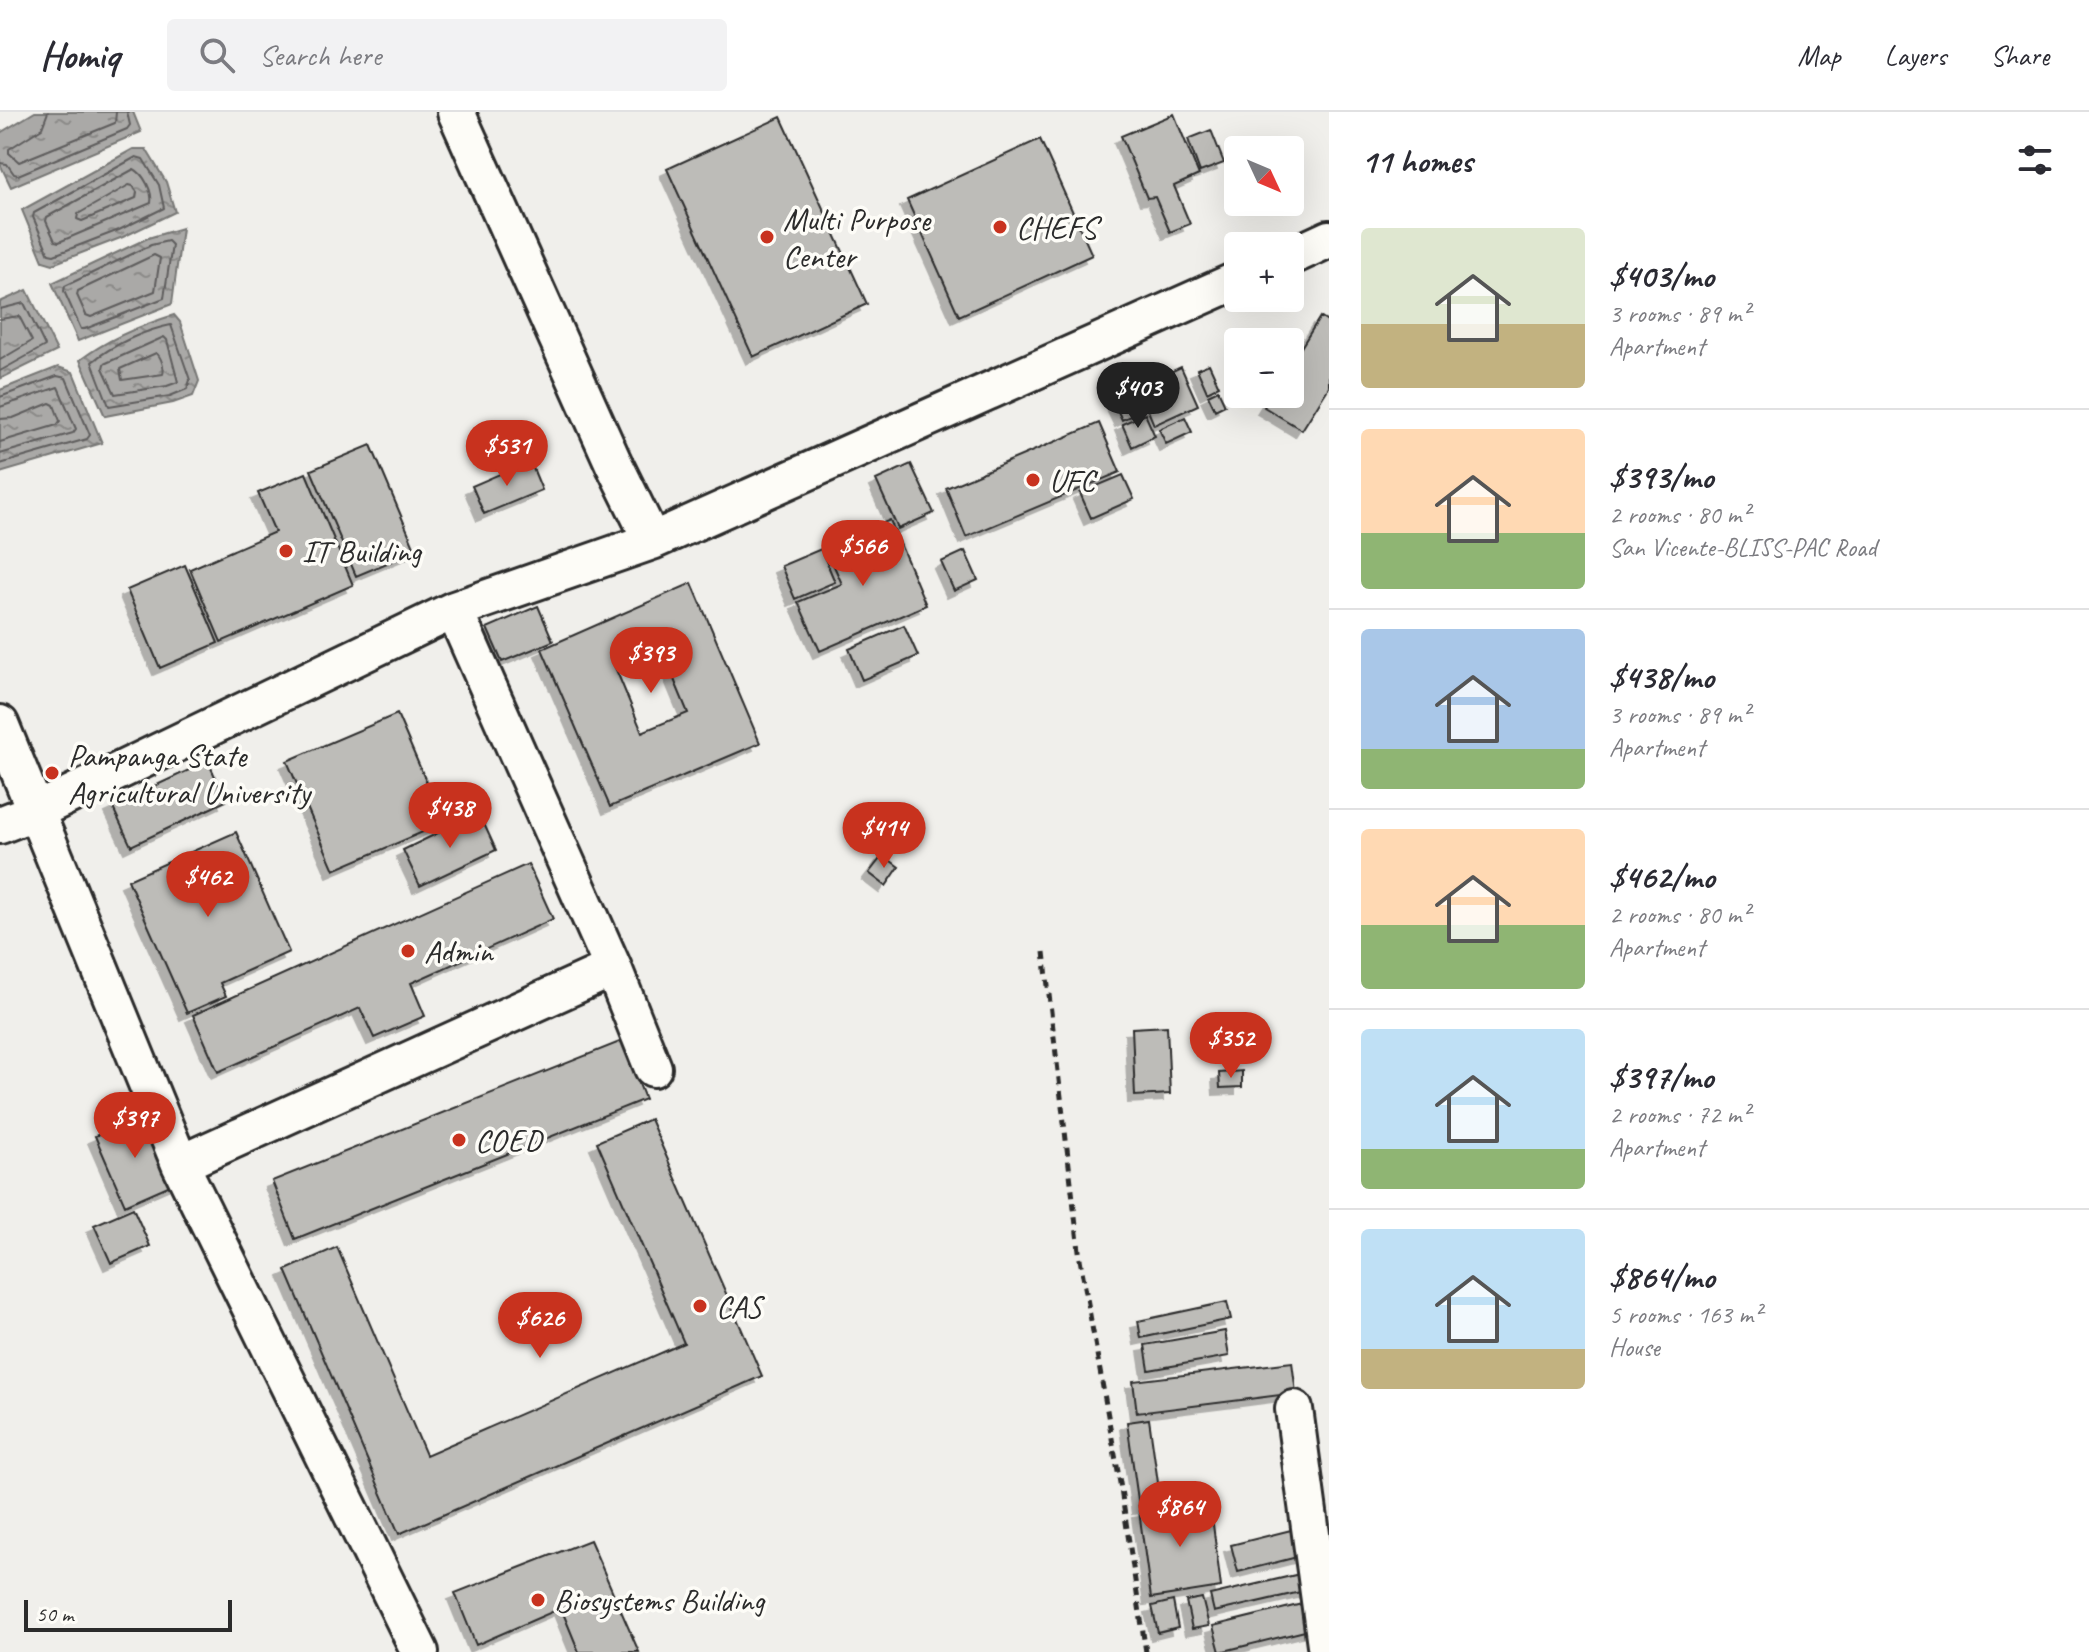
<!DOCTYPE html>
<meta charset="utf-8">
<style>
:root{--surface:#fff;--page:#f2f2f3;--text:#2b2b33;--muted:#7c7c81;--line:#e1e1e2;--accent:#c8321e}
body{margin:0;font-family:Caveat,sans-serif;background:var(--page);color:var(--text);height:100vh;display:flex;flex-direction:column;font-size:30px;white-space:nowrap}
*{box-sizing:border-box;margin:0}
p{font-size:26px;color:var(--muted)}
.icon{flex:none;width:44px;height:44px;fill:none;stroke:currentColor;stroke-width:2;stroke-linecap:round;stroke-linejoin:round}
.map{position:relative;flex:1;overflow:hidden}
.drawer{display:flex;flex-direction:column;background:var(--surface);width:760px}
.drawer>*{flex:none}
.needle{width:52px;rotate:134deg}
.fabs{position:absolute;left:1224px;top:24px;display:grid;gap:16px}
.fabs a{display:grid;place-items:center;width:80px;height:80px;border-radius:8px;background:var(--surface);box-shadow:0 8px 32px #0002;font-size:40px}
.scale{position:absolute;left:24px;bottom:20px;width:208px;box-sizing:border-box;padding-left:8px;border:4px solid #2b2b2b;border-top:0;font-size:22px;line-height:28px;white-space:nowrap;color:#2b2b2b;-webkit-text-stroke:6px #fdfcf7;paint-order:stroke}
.price{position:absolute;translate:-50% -68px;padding:0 18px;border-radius:28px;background:var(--accent);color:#fff;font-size:26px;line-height:52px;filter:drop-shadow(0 2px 4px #0008)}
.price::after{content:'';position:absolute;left:50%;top:48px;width:24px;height:18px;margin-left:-12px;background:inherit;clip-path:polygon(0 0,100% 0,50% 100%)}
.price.active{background:#222;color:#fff}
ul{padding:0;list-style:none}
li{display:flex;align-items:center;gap:24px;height:200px;padding:0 32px}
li+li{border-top:2px solid var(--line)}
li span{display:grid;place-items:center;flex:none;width:224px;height:160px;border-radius:8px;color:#555}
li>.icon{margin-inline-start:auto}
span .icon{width:96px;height:96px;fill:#fffc;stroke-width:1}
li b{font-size:34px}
h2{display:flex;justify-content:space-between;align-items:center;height:96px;padding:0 32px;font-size:34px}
header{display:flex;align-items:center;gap:48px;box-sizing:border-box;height:112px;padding:0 40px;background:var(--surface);border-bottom:2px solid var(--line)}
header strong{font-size:38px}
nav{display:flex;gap:44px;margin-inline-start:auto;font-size:28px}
.search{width:560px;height:72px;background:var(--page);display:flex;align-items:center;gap:20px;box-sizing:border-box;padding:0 28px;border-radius:8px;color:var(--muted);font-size:30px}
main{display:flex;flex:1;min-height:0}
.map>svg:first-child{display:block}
</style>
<header>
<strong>Homiq</strong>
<div class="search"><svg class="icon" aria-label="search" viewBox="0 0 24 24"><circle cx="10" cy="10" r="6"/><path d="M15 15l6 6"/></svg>Search here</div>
<nav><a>Map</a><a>Layers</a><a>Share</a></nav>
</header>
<main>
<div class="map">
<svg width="1329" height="1540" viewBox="0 0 1329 1540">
<defs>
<pattern id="water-ripples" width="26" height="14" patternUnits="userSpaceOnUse" patternTransform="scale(2)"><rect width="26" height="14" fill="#aaa9a7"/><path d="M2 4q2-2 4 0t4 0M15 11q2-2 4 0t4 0" fill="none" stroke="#8b8a88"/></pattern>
<filter id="shadow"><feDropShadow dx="-7" dy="7" stdDeviation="0" flood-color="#0004"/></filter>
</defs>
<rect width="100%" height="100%" fill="#f0efeb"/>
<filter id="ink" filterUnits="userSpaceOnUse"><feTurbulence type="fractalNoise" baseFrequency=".0125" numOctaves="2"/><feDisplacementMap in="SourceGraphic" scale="16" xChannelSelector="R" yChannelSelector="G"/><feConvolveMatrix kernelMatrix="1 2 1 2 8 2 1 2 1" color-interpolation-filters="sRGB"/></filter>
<g filter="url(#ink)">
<path fill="url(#water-ripples)" stroke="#777775" stroke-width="2" d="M35 0H133L141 20 11 75 0 52V21Z
M133 37H146L166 70 175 100 123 125 53 152 43 149 22 98Z
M182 116 172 192 78 229 52 171 148 126Z
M27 178 57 239 0 267V190Z
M174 203 180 210 199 269 193 284 173 291 105 304 80 248C108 227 141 213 174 203Z
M58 255 73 260 102 331 0 361V278Z"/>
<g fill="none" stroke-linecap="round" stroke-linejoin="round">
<path stroke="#5e5d5d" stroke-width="2" d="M48 0 42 16 9 37V41L19 50 115 11 116 0
M136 45 143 47 159 73 164 96 119 118 54 143 49 142 33 105 34 101Z
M0 51 7 52 14 62 18 63 127 17 130 13 127 0
M134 57C144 62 153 80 151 91L59 130 55 129 46 109 47 105Z
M129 73 133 74 137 80 136 86 82 109 77 107 78 102Z
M168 129 172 133 164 186 85 217H81L64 179 65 174 151 133Z
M154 143 160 146 155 179 91 205 86 203 77 183 78 179Z
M0 197 24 191 45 234 0 259
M0 207 19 204 32 229 0 248
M171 213 190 268 187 277 170 284 109 294 92 250C112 233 145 218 171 213Z
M164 225 167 228 178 270 167 274 115 282 103 256 104 252Z
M156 241C161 244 165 257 163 262L122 268 120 257Z
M0 285 57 264 66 266 90 323 87 327 0 352
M0 295 58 275 76 317 73 321 0 342
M0 307 13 306 50 291 54 293 60 309 57 313 0 330"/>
</g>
<path fill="#bdbcb8" stroke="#2b2b2b" stroke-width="2" fill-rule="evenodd" filter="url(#shadow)" d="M1174 2 1199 63 1174 74 1190 112 1170 120 1155 85 1147 86 1121 24Z
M781 5 867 192 753 245 667 57Z
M1211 18 1224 51 1200 60 1188 27Z
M1040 27 1092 143 959 204 907 88Z
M1320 205 1329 211V275L1302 318 1264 295 1272 282H1290V253Z
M1209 252 1219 274 1207 280 1197 257Z
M1181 255 1198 293 1154 313 1147 296 1122 308 1112 287Z
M1218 278 1225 293 1215 298 1208 283Z
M1145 302 1155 324 1132 335 1122 312Z
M1185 305 1192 320 1166 332 1159 317Z
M1099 311 1120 360 966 425 946 376Z
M371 333 416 439 356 464 311 358Z
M530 349 542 378 484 402 472 374Z
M911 352 934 401 898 417 876 368Z
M306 361 353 473 221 530 190 457 275 420 258 381Z
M1123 363 1134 387 1091 406 1080 381Z
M890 408 926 493 820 539 798 490 842 472 826 436Z
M821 437 835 470 795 487 781 454Z
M965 439 978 468 954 479 941 450Z
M185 453 218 531 160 556 127 478Z
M692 471 760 631 610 695 542 537ZM661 536 688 601 642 620 615 555Z
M538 494 553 529 502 550 487 516Z
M904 513 918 544 862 568 849 537Z
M397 602 444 711 334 758 287 649Z
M208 649 226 689 131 734 112 694Z
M479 701 496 738 420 774 403 738Z
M236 720 289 840 220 871 226 884 187 901 128 768Z
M883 743 899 755 886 774 869 761Z
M528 752 553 807 411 871 425 904 374 926 360 896 218 960 193 903Z
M1167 914 1170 982 1135 984 1132 916Z
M622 929 645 987 295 1127 272 1069Z
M1242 959V975L1220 976 1219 961Z
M145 1002 175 1071 125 1093 95 1024Z
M650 1007 762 1264 399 1422 286 1158 337 1135 426 1343 684 1231 597 1030Z
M133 1096 150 1134 111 1151 94 1113Z
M1227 1190 1231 1207 1141 1226 1138 1209Z
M1225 1219 1229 1244 1149 1258 1145 1233Z
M1292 1250 1296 1281 1137 1301 1133 1269Z
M1149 1307 1161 1392 1139 1395 1127 1310Z
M1210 1389 1221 1475 1151 1486 1139 1399Z
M1299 1416 1305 1443 1238 1460 1231 1433Z
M590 1428 639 1540H579L561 1496 476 1533 455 1481Z
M1304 1461 1309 1478 1214 1500 1210 1483Z
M1202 1486 1209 1514 1192 1517 1186 1489Z
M1173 1489 1178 1516 1158 1521 1152 1494Z
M1306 1491 1313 1517 1220 1540 1213 1514Z"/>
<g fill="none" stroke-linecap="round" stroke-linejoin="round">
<defs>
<path id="minor" d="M456 0 613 350 652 429
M1290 145 1329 127
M454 498 613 856 653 956
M0 612 180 1052 420 1540
M0 713 36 699 454 498 652 429 1238 168
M180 1052 613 856
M1294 1297 1327 1540"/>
</defs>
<use href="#minor" stroke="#2b2b2b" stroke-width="42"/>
<path stroke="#2b2b2b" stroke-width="5" stroke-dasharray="8 6" stroke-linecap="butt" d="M1044 840 1080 1147 1120 1371 1146 1540"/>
<use href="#minor" stroke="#fdfcf7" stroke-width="36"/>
</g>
</g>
<g fill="#c8321e" stroke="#fdfcf7" stroke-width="3">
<circle cx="1000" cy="115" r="8"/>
<circle cx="767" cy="125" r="8"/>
<circle cx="1033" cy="368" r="8"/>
<circle cx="286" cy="439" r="8"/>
<circle cx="52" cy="661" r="8"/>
<circle cx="408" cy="839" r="8"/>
<circle cx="459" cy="1028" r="8"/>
<circle cx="700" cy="1194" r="8"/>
<circle cx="538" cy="1488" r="8"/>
</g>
<g text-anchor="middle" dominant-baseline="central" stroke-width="7" stroke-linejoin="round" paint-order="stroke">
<g font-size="32" fill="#2b2b2b" stroke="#fdfcf7" text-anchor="start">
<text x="783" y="107">Multi Purpose<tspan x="783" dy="37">Center</tspan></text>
<text x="1016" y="115">CHEFS</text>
<text x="1049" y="368">UFC</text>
<text x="302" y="439">IT Building</text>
<text x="68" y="643">Pampanga State<tspan x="68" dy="37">Agricultural University</tspan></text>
<text x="424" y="839">Admin</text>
<text x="475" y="1028">COED</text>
<text x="716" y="1194">CAS</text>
<text x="554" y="1488">Biosystems Building</text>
</g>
</g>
</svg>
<div class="fabs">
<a><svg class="needle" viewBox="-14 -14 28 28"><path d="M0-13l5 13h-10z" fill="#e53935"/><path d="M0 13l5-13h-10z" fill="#7c7c81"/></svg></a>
<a>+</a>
<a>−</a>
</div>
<div class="scale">50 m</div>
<b class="price active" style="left:1138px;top:318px">$403</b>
<b class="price" style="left:507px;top:376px">$531</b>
<b class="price" style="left:863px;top:476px">$566</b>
<b class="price" style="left:651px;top:583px">$393</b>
<b class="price" style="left:450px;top:738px">$438</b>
<b class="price" style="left:884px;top:758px">$414</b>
<b class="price" style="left:208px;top:807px">$462</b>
<b class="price" style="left:1231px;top:968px">$352</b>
<b class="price" style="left:135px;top:1048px">$397</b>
<b class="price" style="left:540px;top:1248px">$626</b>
<b class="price" style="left:1180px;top:1437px">$864</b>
</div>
<section class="drawer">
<h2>11 homes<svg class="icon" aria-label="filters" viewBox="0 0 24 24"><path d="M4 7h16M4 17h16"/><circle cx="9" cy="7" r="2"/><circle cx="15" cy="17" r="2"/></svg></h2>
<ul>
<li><span style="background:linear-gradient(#dfe7d0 60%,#c2b280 0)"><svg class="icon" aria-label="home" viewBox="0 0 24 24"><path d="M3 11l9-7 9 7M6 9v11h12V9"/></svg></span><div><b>$403/mo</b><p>3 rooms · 89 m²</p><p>Apartment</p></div></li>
<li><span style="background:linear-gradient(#ffd9b3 65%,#8fb573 0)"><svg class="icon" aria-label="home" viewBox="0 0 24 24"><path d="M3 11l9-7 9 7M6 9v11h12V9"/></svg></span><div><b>$393/mo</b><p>2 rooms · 80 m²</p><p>San Vicente-BLISS-PAC Road</p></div></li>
<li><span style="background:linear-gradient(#a9c7e8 75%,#8fb573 0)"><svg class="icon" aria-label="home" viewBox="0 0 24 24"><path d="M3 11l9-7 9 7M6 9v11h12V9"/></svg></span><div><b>$438/mo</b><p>3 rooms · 89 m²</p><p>Apartment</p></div></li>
<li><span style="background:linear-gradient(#ffd9b3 60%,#8fb573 0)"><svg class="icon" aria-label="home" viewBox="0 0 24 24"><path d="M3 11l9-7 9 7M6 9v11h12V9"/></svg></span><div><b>$462/mo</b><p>2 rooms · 80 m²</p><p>Apartment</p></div></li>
<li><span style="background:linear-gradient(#bfe0f5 75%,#8fb573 0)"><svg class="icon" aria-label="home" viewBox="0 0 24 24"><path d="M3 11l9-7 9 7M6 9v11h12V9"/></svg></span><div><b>$397/mo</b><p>2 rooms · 72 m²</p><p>Apartment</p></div></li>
<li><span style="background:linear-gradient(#bfe0f5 75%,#c2b280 0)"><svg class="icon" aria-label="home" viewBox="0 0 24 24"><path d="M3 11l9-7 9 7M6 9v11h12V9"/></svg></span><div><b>$864/mo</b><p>5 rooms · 163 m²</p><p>House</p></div></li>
</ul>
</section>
</main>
